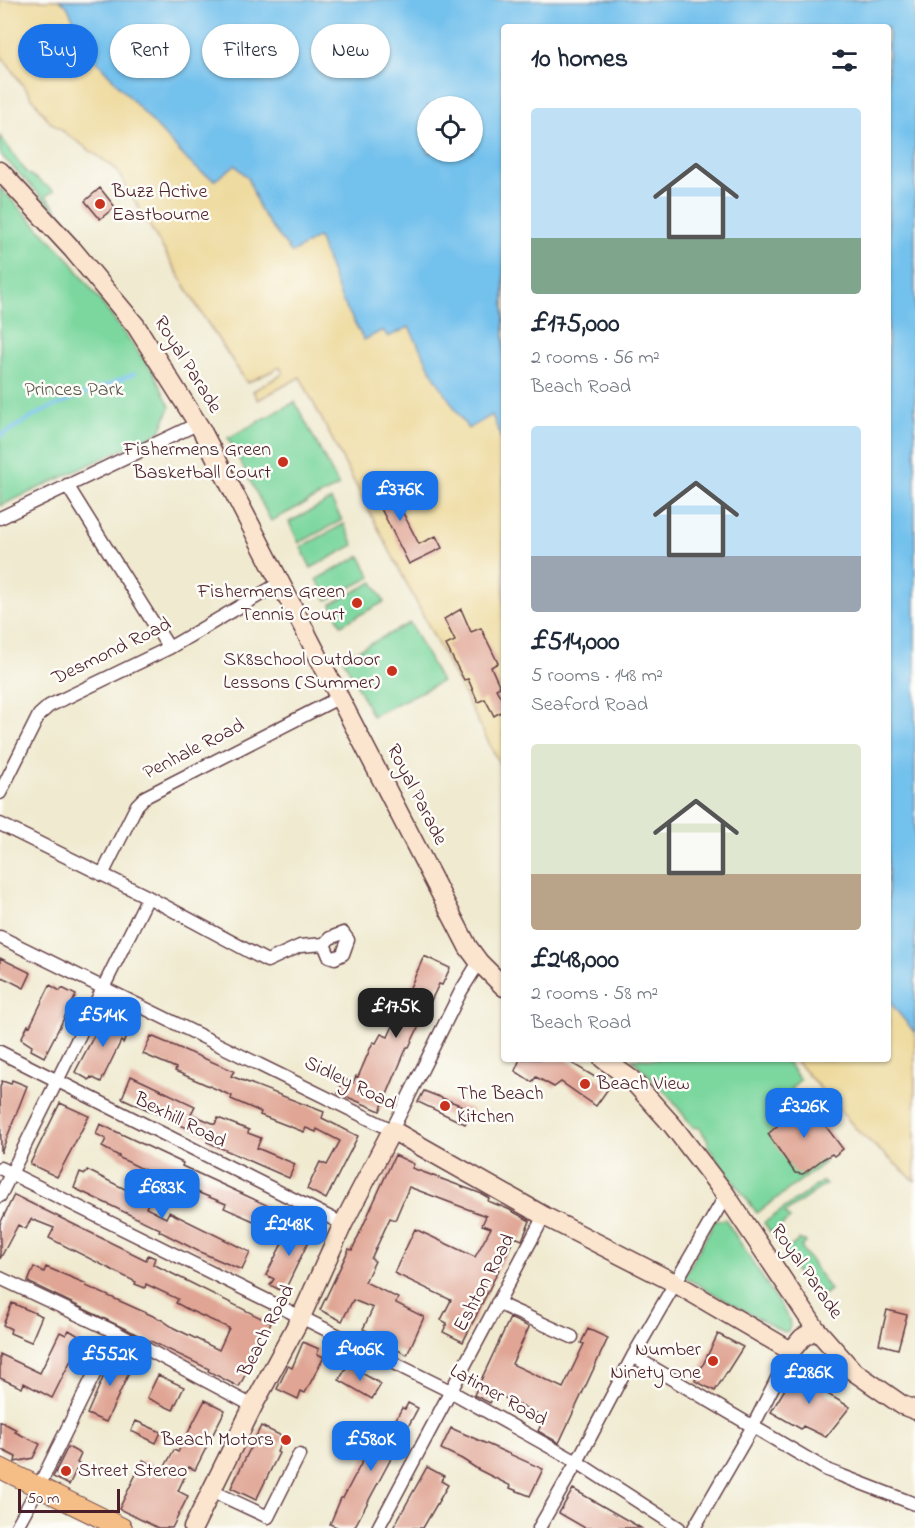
<!DOCTYPE html>
<meta charset="utf-8">
<style>
:root{--surface:#fff;--page:#f6f6f7;--text:#1f2937;--muted:#747a83;--accent:#1a73e8}
body{margin:0;font-family:"Indie Flower",sans-serif;background:var(--page);color:var(--text);height:100vh;display:flex;flex-direction:column;font-size:22px;white-space:nowrap}
*{box-sizing:border-box;margin:0}
p{font-size:20px;color:var(--muted)}
.icon{flex:none;width:33px;height:33px;fill:none;stroke:currentColor;stroke-width:2;stroke-linecap:round;stroke-linejoin:round}
.map{position:relative;flex:1;overflow:hidden}
.side{position:absolute;left:501px;top:24px;width:390px;height:1038px;display:flex;flex-direction:column;background:var(--surface);border-radius:6px;box-shadow:0 2px 4px #0004}
.side>*{flex:none}
.top-card{position:absolute;left:18px;top:24px;width:393px;height:54px;display:flex;gap:12px}
.fabs{position:absolute;left:417px;top:96px;display:grid;gap:12px}
.fabs a{display:grid;place-items:center;width:66px;height:66px;border-radius:50%;background:var(--surface);box-shadow:0 2px 4px #0004;font-size:30px}
.scale{position:absolute;left:18px;bottom:15px;width:102px;box-sizing:border-box;padding-left:6px;border:3px solid #4a1f2b;border-top:0;font-size:16px;line-height:21px;white-space:nowrap;color:#4a1f2b;-webkit-text-stroke:4px #fdfcf7;paint-order:stroke}
.price{position:absolute;translate:-50% -51px;padding:0 14px;border-radius:12px;background:var(--accent);color:#fff;font-size:20px;line-height:39px;filter:drop-shadow(0 2px 3px #0008)}
.price::after{content:'';position:absolute;left:50%;top:36px;width:18px;height:14px;margin-left:-9px;background:inherit;clip-path:polygon(0 0,100% 0,50% 100%)}
.price.active{background:#222;color:#fff}
ul{padding:0;list-style:none}
li{display:grid;align-content:center;gap:12px;height:318px;padding:0 30px}
li span{display:grid;place-items:center;height:186px;border-radius:6px;color:#555}
li>.icon{margin-inline-start:auto}
span .icon{width:108px;height:108px;fill:#fffc;stroke-width:1}
li b{font-size:26px}
h2{display:flex;justify-content:space-between;align-items:center;height:72px;padding:0 30px;font-size:26px}
.pill{padding:0 21px;border-radius:27px;background:var(--surface);box-shadow:0 2px 4px #0004;font-size:21px;line-height:54px}
.pill.active{background:var(--accent);color:#fff}
.map>svg:first-child{display:block}
</style>
<div class="map">
<svg width="915" height="1528" viewBox="0 0 915 1528">
<rect width="100%" height="100%" fill="#fdfcf7"/>
<filter id="ink" filterUnits="userSpaceOnUse"><feTurbulence type="fractalNoise" baseFrequency=".0167" numOctaves="2"/><feDisplacementMap in="SourceGraphic" scale="12" xChannelSelector="R" yChannelSelector="G"/><feConvolveMatrix kernelMatrix="1 2 1 2 8 2 1 2 1" color-interpolation-filters="sRGB"/></filter>
<filter id="wash" filterUnits="userSpaceOnUse"><feTurbulence type="fractalNoise" baseFrequency=".008" numOctaves="4" result="noise"/><feDisplacementMap in="SourceGraphic" scale="24" xChannelSelector="R" yChannelSelector="G"/><feGaussianBlur stdDeviation="1.35" result="paint"/><feColorMatrix in="noise" values="0 0 0 0 0 0 0 0 0 0 0 0 0 0 0 0 0 1.4 0 .05"/><feComposite in="paint" operator="in"/></filter>
<g filter="url(#wash)">
<rect width="100%" height="100%" fill="#f0ead0"/>
<path fill="#7cd79e" stroke="#637b64" stroke-width="1.5" d="M0 136 26 172 54 191 46 196 71 227 0 154Z
M0 188 68 258 154 373 170 407 160 432 0 506Z
M295 402 339 486 271 521 228 438Z
M331 500 342 520 299 543 289 522Z
M344 524 354 545 311 568 301 547Z
M360 556 371 577 327 600 317 579Z
M373 582 384 602 341 625 331 604Z
M410 623 441 682 372 716 343 658Z
M632 1059H785L800 1080 792 1087 791 1103 794 1112 791 1115 825 1162 757 1213 708 1147V1141L700 1128 693 1127 668 1095Z
M823 1181 826 1184 785 1213 790 1219 771 1233 764 1223Z
M725 1219 789 1319 790 1326 788 1331 783 1332 684 1277 715 1221Z
M799 1240 805 1241 806 1243 801 1247 830 1290 816 1300 784 1255V1252Z"/>
<path fill="#eeda9e" stroke="#9c7c64" stroke-width="1.5" d="M0 0H232L504 348V772L300 377 258 400 253 391 283 374 280 367 247 383 203 316 116 169 50 122 0 54Z
M888 798 915 835V1181L860 1133 794 1059H888Z"/>
<path fill="#73c1ed" stroke="#5e708c" stroke-width="1.5" fill-rule="evenodd" d="M59 0H915V1033L888 1000V27H504V446L492 415 468 429 434 376 409 327 388 337 383 330 364 340 341 298 318 237 292 253 271 226 260 210 248 178 235 165 215 180 201 172 189 162 90 54 67 6ZM428 106H472V152H428Z"/>
<g fill="none" stroke-linecap="round" stroke-linejoin="round">
<path stroke="#73c1ed" stroke-width="4" d="M0 436 43 411 134 374"/>
</g>
<g id="blocks">
<path fill="#e0a594" d="M100 188 115 207 100 219 85 201Z
M383 474 419 544 436 536 442 548 409 564 373 493 371 494 366 483Z
M461 609 471 632 481 628 498 663 491 667 500 687 496 689 504 703V710L494 716 485 699 478 702 468 679 464 680 446 645 455 641 444 619Z
M424 956 450 968 442 985 439 984 409 1047H407L380 1111 338 1093 344 1079 353 1083 356 1076 358 1077 373 1042 376 1043 381 1034 388 1037Z
M0 958 31 973 24 988 0 976Z
M50 985 60 991 62 988 76 995 44 1057 31 1050 32 1046 21 1039 28 1025 30 1026Z
M107 1011 121 1018 119 1022 131 1028 123 1043 121 1041 101 1082 91 1077 89 1080 75 1072Z
M151 1036 234 1071 231 1076 324 1112 322 1118 358 1136 326 1199 307 1189 320 1162 327 1165 340 1141 317 1129 316 1132 306 1128 304 1132 260 1115 261 1112 231 1099 232 1096 175 1071 176 1068 143 1054Z
M520 1059H565L610 1086 596 1106 561 1082 554 1087 536 1077 532 1082 515 1071Z
M131 1076 195 1106 191 1114 215 1124 218 1118 249 1130 248 1133 261 1138 257 1148 295 1164 289 1178 207 1142 209 1138 122 1098Z
M12 1080 27 1086 1 1153 0 1087 2 1081 11 1084Z
M424 1091 473 1110 465 1124 418 1102Z
M806 1100 843 1149 834 1156 832 1154 823 1159 803 1174 795 1173 768 1134Z
M60 1103 89 1116 57 1177 30 1164Z
M100 1124 183 1163 182 1166 273 1208 265 1226 224 1208 226 1204 175 1183 174 1185 158 1179 159 1177 118 1157 119 1156 102 1147 106 1139 96 1134Z
M395 1155 414 1164 412 1168 482 1194 489 1198 488 1201 508 1209 530 1221 522 1240 515 1237 463 1342 443 1332 447 1323 441 1320 451 1300 394 1273 415 1229 475 1257 491 1228 482 1225 486 1216 409 1187 395 1220 390 1218 371 1259 375 1261 365 1282 398 1298 396 1303 424 1317 407 1355 392 1347 393 1344 363 1329 373 1308 353 1300 342 1321 320 1310 349 1249 352 1250Z
M87 1170 149 1201 146 1208 166 1218 169 1212 250 1252 242 1270 200 1252 159 1231 160 1229 74 1188 80 1172 85 1174Z
M14 1195 146 1260 148 1255 155 1258 153 1264 271 1323 239 1387 208 1371 209 1369 28 1282 34 1267 44 1272 46 1267 87 1284 86 1286 162 1320 174 1328 219 1350 229 1328 189 1310 176 1303 178 1299 146 1284 145 1288 135 1284 136 1282 49 1238 54 1228 31 1219 26 1229 18 1225 0 1259V1224Z
M291 1226 298 1229 300 1226 313 1232 284 1292 270 1285 274 1279 266 1275Z
M12 1303 42 1316 31 1342 10 1333 11 1329 3 1325Z
M887 1310 907 1315 898 1349 879 1344Z
M510 1318 529 1327 512 1364 563 1388 584 1344 581 1343 588 1329 608 1338 559 1443 538 1431 545 1417 495 1393 490 1403 474 1395Z
M69 1330 82 1338 52 1398 24 1383 22 1388 0 1378V1354L40 1373 60 1332 66 1335Z
M718 1334 743 1347 715 1391 695 1381Z
M303 1342 319 1349 317 1354 324 1357 305 1393 301 1391 298 1399 277 1389 288 1366 292 1368Z
M114 1353 134 1362 106 1422 87 1414Z
M348 1365 381 1384 372 1399 339 1380Z
M797 1369 827 1387 824 1392 850 1407 826 1437 803 1426 801 1429 771 1412Z
M158 1375 184 1387 173 1410 147 1398Z
M205 1400 225 1410 195 1470 189 1467 178 1491 188 1496 172 1528H158L119 1509 143 1460 163 1470 174 1450 178 1452Z
M408 1403 418 1408 354 1528H339L330 1524 341 1498H343L370 1447 372 1449 380 1432 387 1436 402 1408 405 1409Z
M0 1421 17 1430 15 1432 40 1444 33 1458 15 1462 16 1457 0 1449Z
M136 1421 161 1432 156 1443 131 1431Z
M261 1426 284 1437 277 1452 279 1453 256 1500 231 1488Z
M451 1428 543 1469 530 1496 510 1488 511 1486 479 1470 462 1459 441 1449Z
M68 1447 81 1454 77 1463 79 1464 69 1485 53 1477Z
M427 1467 444 1476 441 1481 448 1485 423 1528H393Z
M573 1489 641 1528H585L559 1513Z"/>
</g>
</g>
<g filter="url(#ink)">
<use href="#blocks" fill-opacity="0" stroke="#633d44" stroke-width="1.5"/>
<g fill="none" stroke-linecap="round" stroke-linejoin="round">
<defs>
<path id="street" d="M67 485 169 648
M0 518 197 424
M0 793 39 715 49 706 169 648 280 583
M0 824 148 897 267 961 300 946 324 944 329 956 335 958 343 954 348 940 343 933 330 938 324 944
M102 875 137 805 145 797 340 697
M0 937 392 1130 461 991 479 962
M0 1052 343 1224
M0 1168 450 1391 577 1462 679 1528
M0 1196 148 897
M0 1278 115 1332 253 1406
M497 1303 572 1337
M633 1356 827 1470 915 1504
M212 1491 268 1517 299 1455
M16 1528 39 1486 115 1332
M378 1528 544 1216
M539 1528 577 1462 633 1356 726 1195
M694 1528 753 1426 791 1351"/>
<path id="secondary" d="M0 171 73 250 136 326 201 429 468 947 479 962 504 987
M603 1059 631 1079 673 1126 726 1195 816 1329 853 1371 902 1405 915 1410
M193 1528 253 1406 301 1317 343 1224 392 1130 544 1216 675 1283 791 1351 802 1338 816 1329"/>
<path id="primary" d="M0 1468 122 1528"/>
</defs>
<use href="#street" stroke="#633d44" stroke-width="15"/>
<use href="#secondary" stroke="#633d44" stroke-width="21"/>
<use href="#primary" stroke="#633d44" stroke-width="22"/>
<use href="#street" stroke="#fff" stroke-width="12"/>
<use href="#secondary" stroke="#fbe5cf" stroke-width="18"/>
<use href="#primary" stroke="#f6be87" stroke-width="20"/>
</g>
</g>
<g fill="#c8321e" stroke="#fdfcf7" stroke-width="2">
<circle cx="100" cy="204" r="6"/>
<circle cx="283" cy="462" r="6"/>
<circle cx="357" cy="603" r="6"/>
<circle cx="392" cy="671" r="6"/>
<circle cx="585" cy="1084" r="6"/>
<circle cx="445" cy="1106" r="6"/>
<circle cx="713" cy="1361" r="6"/>
<circle cx="286" cy="1440" r="6"/>
<circle cx="66" cy="1471" r="6"/>
</g>
<g text-anchor="middle" dominant-baseline="central" stroke-width="5" stroke-linejoin="round" paint-order="stroke">
<g font-size="20" fill="#4a1f2b" stroke="#fdfcf7" text-anchor="end">
<text x="112" y="192" text-anchor="start">Buzz Active<tspan x="112" dy="23">Eastbourne</tspan></text>
<text x="271" y="450">Fishermens Green<tspan x="271" dy="23">Basketball Court</tspan></text>
<text x="345" y="592">Fishermens Green<tspan x="345" dy="23">Tennis Court</tspan></text>
<text x="380" y="660">SK8school Outdoor<tspan x="380" dy="23">Lessons (Summer)</tspan></text>
<text x="597" y="1084" text-anchor="start">Beach View</text>
<text x="457" y="1094" text-anchor="start">The Beach<tspan x="457" dy="23">Kitchen</tspan></text>
<text x="701" y="1350">Number<tspan x="701" dy="23">Ninety One</tspan></text>
<text x="274" y="1440">Beach Motors</text>
<text x="78" y="1471" text-anchor="start">Street Stereo</text>
</g>
<g font-size="20" fill="#4a1f2b" stroke="#fdfcf7">
<text transform="translate(187 365) rotate(58)">Royal Parade</text>
<text transform="translate(112 652) rotate(-26)">Desmond Road</text>
<text transform="translate(194 750) rotate(-27)">Penhale Road</text>
<text transform="translate(416 795) rotate(63)">Royal Parade</text>
<text transform="translate(350 1084) rotate(26)">Sidley Road</text>
<text transform="translate(180 1121) rotate(27)">Bexhill Road</text>
<text transform="translate(806 1272) rotate(55)">Royal Parade</text>
<text transform="translate(485 1283) rotate(-62)">Eshton Road</text>
<text transform="translate(267 1331) rotate(-63)">Beach Road</text>
<text transform="translate(498 1396) rotate(29)">Latimer Road</text>
</g>
<g font-size="20" fill="#59564e" stroke="#fdfcf7">
<text x="74" y="390">Princes Park</text>
</g>
</g>
</svg>
<div class="fabs">
<a><svg class="icon" aria-label="locate" viewBox="0 0 24 24"><circle cx="12" cy="12" r="6"/><path d="M12 2v4M12 18v4M2 12h4M18 12h4"/></svg></a>
</div>
<div class="scale">50 m</div>
<b class="price" style="left:400px;top:522px">£376K</b>
<b class="price active" style="left:396px;top:1039px">£175K</b>
<b class="price" style="left:103px;top:1048px">£514K</b>
<b class="price" style="left:804px;top:1139px">£326K</b>
<b class="price" style="left:162px;top:1220px">£683K</b>
<b class="price" style="left:289px;top:1257px">£248K</b>
<b class="price" style="left:360px;top:1382px">£406K</b>
<b class="price" style="left:110px;top:1387px">£552K</b>
<b class="price" style="left:809px;top:1405px">£286K</b>
<b class="price" style="left:371px;top:1472px">£580K</b>
<div class="top-card">
<a class="pill active">Buy</a>
<a class="pill">Rent</a>
<a class="pill">Filters</a>
<a class="pill">New</a>
</div>
<section class="side">
<h2>10 homes<svg class="icon" aria-label="filters" viewBox="0 0 24 24"><path d="M4 7h16M4 17h16"/><circle cx="9" cy="7" r="2"/><circle cx="15" cy="17" r="2"/></svg></h2>
<ul>
<li><span style="background:linear-gradient(#bfe0f5 70%,#7fa58c 0)"><svg class="icon" aria-label="home" viewBox="0 0 24 24"><path d="M3 11l9-7 9 7M6 9v11h12V9"/></svg></span><div><b>£175,000</b><p>2 rooms · 56 m²</p><p>Beach Road</p></div></li>
<li><span style="background:linear-gradient(#bfe0f5 70%,#9aa5b1 0)"><svg class="icon" aria-label="home" viewBox="0 0 24 24"><path d="M3 11l9-7 9 7M6 9v11h12V9"/></svg></span><div><b>£514,000</b><p>5 rooms · 148 m²</p><p>Seaford Road</p></div></li>
<li><span style="background:linear-gradient(#dfe7d0 70%,#b9a48a 0)"><svg class="icon" aria-label="home" viewBox="0 0 24 24"><path d="M3 11l9-7 9 7M6 9v11h12V9"/></svg></span><div><b>£248,000</b><p>2 rooms · 58 m²</p><p>Beach Road</p></div></li>
</ul>
</section>
</div>
